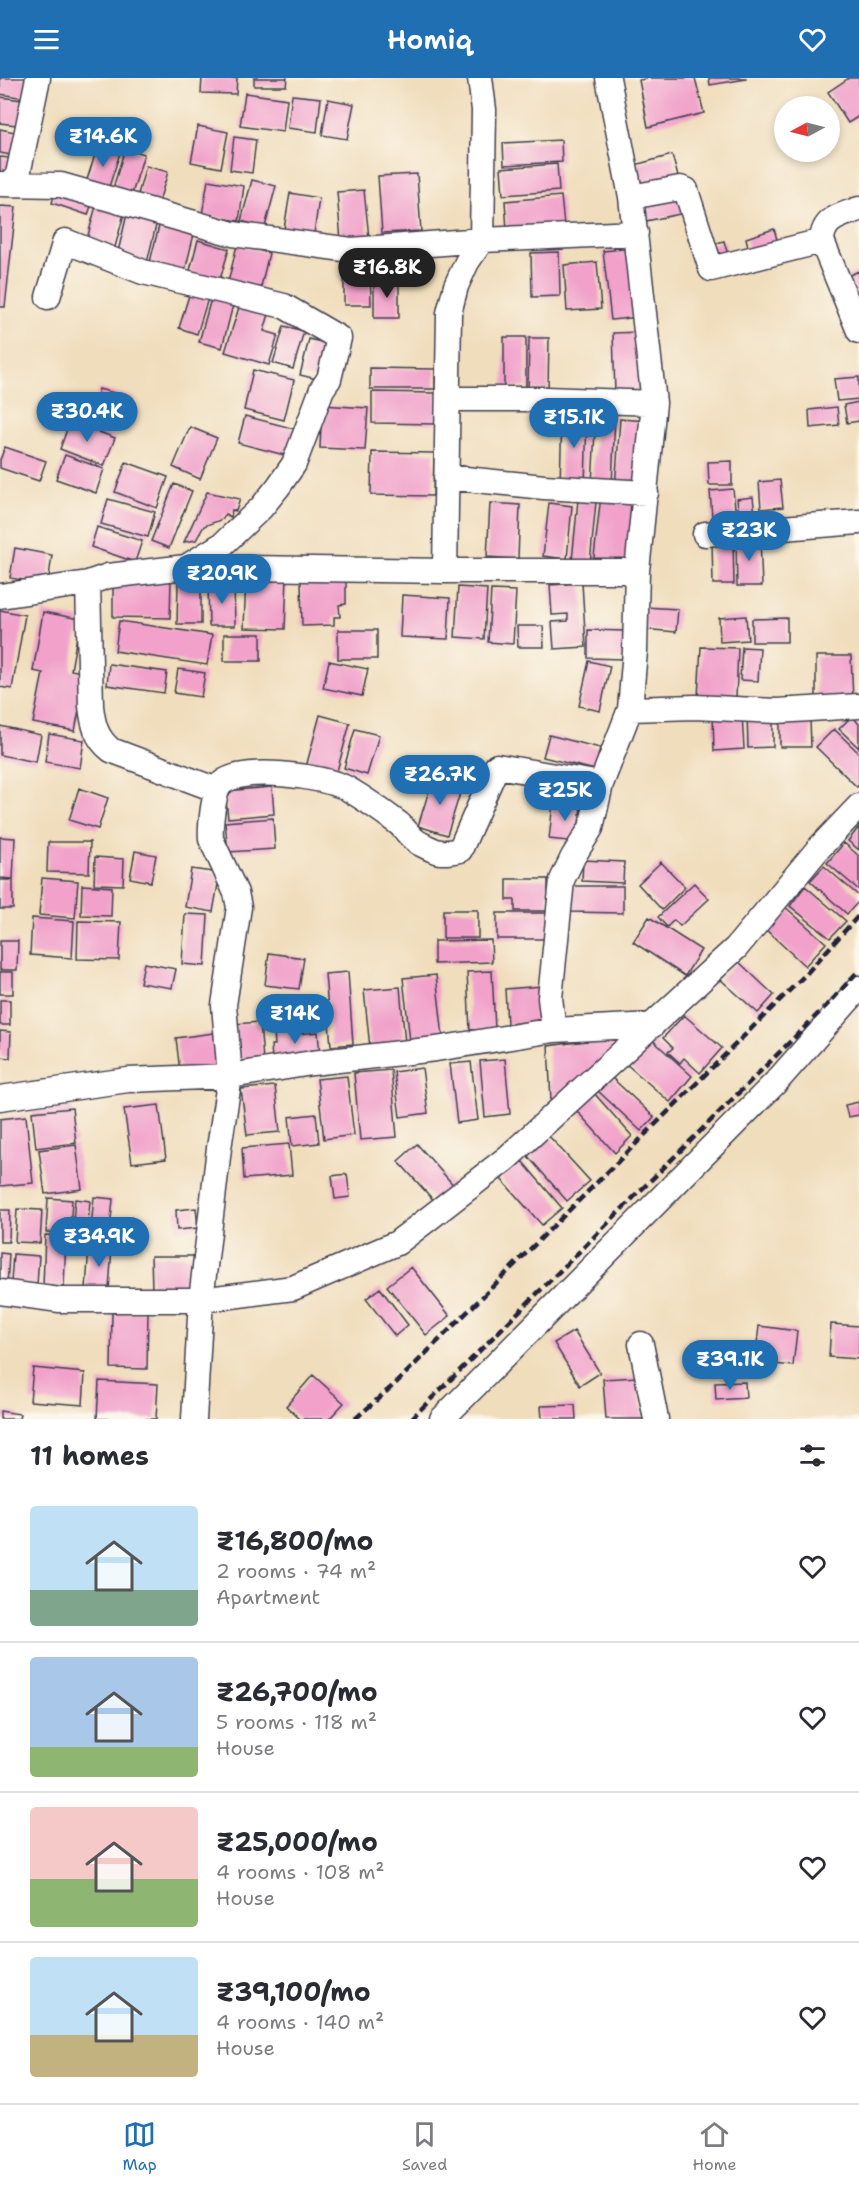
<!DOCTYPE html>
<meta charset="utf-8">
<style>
:root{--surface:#fff;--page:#f2f2f3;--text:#2b2b33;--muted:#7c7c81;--line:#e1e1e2;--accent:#1f6fb2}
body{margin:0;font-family:"Shantell Sans",sans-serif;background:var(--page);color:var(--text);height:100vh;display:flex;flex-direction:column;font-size:22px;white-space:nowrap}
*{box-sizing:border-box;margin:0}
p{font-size:20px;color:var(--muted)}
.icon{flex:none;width:33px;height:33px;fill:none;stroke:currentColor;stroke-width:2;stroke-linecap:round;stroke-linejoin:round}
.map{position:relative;height:1341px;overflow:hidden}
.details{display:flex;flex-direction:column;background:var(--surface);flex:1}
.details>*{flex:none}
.needle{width:39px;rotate:263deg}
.fabs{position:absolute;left:774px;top:18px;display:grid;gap:12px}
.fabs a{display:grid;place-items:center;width:66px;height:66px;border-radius:50%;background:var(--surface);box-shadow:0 3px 9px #0003;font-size:30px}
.price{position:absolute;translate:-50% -51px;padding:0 14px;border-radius:21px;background:var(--accent);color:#fff;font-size:20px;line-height:39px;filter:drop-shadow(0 2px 3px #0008)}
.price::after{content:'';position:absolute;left:50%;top:36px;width:18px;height:14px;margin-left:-9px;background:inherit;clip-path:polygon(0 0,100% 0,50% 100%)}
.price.selected{background:#222;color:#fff}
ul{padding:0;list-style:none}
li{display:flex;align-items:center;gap:18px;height:150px;padding:0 30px}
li+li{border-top:2px solid var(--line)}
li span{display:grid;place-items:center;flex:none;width:168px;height:120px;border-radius:6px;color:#555}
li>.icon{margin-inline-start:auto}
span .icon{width:72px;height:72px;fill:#fffc;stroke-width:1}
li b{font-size:26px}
h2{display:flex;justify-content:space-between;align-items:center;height:72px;padding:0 30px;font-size:26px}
header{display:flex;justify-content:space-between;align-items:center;height:78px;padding:0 30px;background:var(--accent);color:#fff;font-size:27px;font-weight:600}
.tab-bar{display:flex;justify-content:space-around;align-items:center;height:84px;border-top:2px solid var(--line);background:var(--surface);font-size:16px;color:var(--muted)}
.tab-bar a{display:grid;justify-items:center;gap:3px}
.tab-bar .selected{color:var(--accent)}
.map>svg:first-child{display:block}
</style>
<header><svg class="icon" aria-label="menu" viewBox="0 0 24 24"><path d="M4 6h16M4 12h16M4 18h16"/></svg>Homiq<svg class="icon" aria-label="heart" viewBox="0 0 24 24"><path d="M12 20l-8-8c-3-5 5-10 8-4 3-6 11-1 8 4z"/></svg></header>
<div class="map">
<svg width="859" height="1341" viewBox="0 0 859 1341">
<rect width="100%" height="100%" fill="#fbf7ec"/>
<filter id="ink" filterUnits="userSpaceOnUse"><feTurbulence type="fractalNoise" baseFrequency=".0167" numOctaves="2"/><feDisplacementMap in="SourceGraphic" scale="12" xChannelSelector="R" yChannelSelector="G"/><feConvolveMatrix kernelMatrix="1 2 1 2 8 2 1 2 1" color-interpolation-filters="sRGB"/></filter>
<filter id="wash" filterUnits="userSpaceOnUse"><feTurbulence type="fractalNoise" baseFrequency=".008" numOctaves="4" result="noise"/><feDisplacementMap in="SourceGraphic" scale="24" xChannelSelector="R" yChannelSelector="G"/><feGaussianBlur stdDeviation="1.35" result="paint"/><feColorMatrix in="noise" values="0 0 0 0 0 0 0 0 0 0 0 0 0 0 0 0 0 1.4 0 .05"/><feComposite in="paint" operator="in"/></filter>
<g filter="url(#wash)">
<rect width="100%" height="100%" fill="#f0ddbc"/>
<g id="blocks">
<path fill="#f1a1ca" d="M0 0H34L31 21 0 16Z
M202 0H237L236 16 201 15Z
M254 0H287L286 8H254Z
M650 0H695L704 35 648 49 639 2Z
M709 0H746V1L710 7Z
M849 0H859V38L848 45 828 14Z
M245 15 287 21 283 54 240 48Z
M292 17 321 20 317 54 288 50Z
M0 19 29 23 25 48 0 45Z
M328 21 354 26 347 61 322 57Z
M198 48 228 54 221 90 191 84Z
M0 51 20 55 16 78 0 75Z
M234 59 256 62 252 95 230 92Z
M100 61 122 69 106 118 84 111Z
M561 62 562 84 504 87 503 65Z
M125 70 144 76 130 123 111 117Z
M672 77 679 102 637 113 631 88Z
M0 79 20 81 0 104Z
M557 86 559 113 503 117 501 90Z
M146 88 168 94 157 130 136 123Z
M417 96 421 153 382 155 378 98Z
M208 102 244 108 239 143 202 137Z
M252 102 276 108 265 149 241 143Z
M57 107 94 119 88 137 52 125Z
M364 112 369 160 341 163 337 114Z
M680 114 685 135 646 143 641 122Z
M290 115 319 120 314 156 284 151Z
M561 118 564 147 507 152 505 123Z
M97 124 125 132 115 169 87 161Z
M0 128 16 129 5 229H0Z
M127 136 157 143 147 185 117 178Z
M161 140 196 148 183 201 148 192Z
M774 151 778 165 749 173 746 160Z
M198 162 229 171 219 205 189 196Z
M724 163 730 184 706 168Z
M237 167 269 175 259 217 227 209Z
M633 170 640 239 611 242 603 173Z
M559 174 560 218 532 219 531 175Z
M597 184 601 231 567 233 564 187Z
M344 185H370L371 227H344Z
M859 193V234L845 199Z
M399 201V240H374V202Z
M191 211 209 217 197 256 179 250Z
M212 217 234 223 222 270 199 264Z
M240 226 269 236 264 253 278 257 269 287 225 274Z
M284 248 304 253 293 291 273 285Z
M642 254 644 314 615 315 613 255Z
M504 259H526V309H504Z
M529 260H549L548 312H528Z
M309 261 333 267 325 303 300 297Z
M370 290 435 291V311H370Z
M253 292 294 302 284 342 244 332Z
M859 299V321L837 323 834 301Z
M99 311 133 320 126 349 92 341Z
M372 314 436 315V346L372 345Z
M859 324V343L847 345 844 327Z
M322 327 368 330 365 372 320 370Z
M837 329 839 347 810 350 809 332Z
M562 335H587L585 408 560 407Z
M596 336 615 337 612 407 592 406Z
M245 338 299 352 292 379 238 365Z
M620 341 648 343 644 412 615 410Z
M70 343 115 360 104 388 60 371Z
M190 349 217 360 200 401 173 389Z
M5 369 46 383 39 403 0 390V382Z
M372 374 434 375 433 418 371 417Z
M65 377 104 391 96 415 56 401Z
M732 383V407H709L708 384Z
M126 384 168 399 157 430 115 414Z
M780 402 783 429 761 431 759 404Z
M174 406 192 413 169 470 151 463Z
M733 411 737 449 713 451 710 413Z
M207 414 240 421 236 433 232 432 231 439 225 436 223 441 204 448 196 462 184 464Z
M601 417 643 422 635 493 593 488Z
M753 419 756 446 740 448 737 421Z
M108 421 155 434 148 459 101 446Z
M578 422 596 424 590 485 572 483Z
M490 425 520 427 518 481 487 479Z
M549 425 572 428 567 481 543 478Z
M97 449 142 463 135 484 91 469Z
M760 460 762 508H737L736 461Z
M733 462 734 506H713L712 463Z
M15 470 52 477 48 506 10 500Z
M246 498 287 499 285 551 244 550Z
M113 501 171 502 170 540 113 539Z
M346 501V526L339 527 340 539H334V547L302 548 301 503Z
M178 504 201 505V546H177Z
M234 505 235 548H209L208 506Z
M582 505 586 569 554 571 552 544 568 543V536L552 537 550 507Z
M458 509 487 511 484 561 455 559Z
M491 512 516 513 513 566 488 564Z
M402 517 450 520 448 561 400 559Z
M644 529 678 531 676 554 642 551Z
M0 532 25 537 12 611 0 609Z
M43 534 80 541 71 592 86 595 75 653 33 645 43 595 33 593Z
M746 538 748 562 720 564 719 540Z
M787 540V564H752V541Z
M119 543 212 557 207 587 115 573Z
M517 548H543L544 569H518Z
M338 552H377V581H338Z
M588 552 625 553 624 581 588 580Z
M224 556H261V583H224Z
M701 569 738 570 736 621 698 619Z
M742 569 760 570 758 603 740 602Z
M816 578H851L853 621 816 624Z
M329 583 368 591 362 618 323 610Z
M589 583 610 588 600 633 579 628Z
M109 586 167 594 164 615 107 607Z
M178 591 205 595 201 619 174 615Z
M742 635 744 671 714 673 713 637Z
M773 635V669L748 670 747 636Z
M320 637 350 645 336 697 306 689Z
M852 638 859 646V670L839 651Z
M780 641H810L811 669H780Z
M0 648 41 657 36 684 0 677Z
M355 651 379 657 367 697 344 690Z
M834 651 859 675V706L857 709 816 669Z
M49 656 84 662 80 690 45 684Z
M549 657 600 670 595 692 543 679Z
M433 700 462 709 447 757 418 748Z
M272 709 274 736 228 740 225 713Z
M79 710 108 720 98 751 69 742Z
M553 725 581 728 577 764 549 761Z
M273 740 275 771 228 774 225 744Z
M859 749V772L848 763Z
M0 759 15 760 13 801 0 800Z
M48 764H90L89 795 47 794Z
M844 765 859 778V812L827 785Z
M135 773 156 777 151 804 130 800Z
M95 779 124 781 123 807 94 806Z
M583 782 624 784 623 805 582 803Z
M661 784 685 809 662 832 638 806Z
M824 788 859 818V823L847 836 810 803Z
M191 791 220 795 213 834 185 829Z
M42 800 78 803 75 840 39 837Z
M507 801H548V833H515V822H507Z
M0 802H13V831H0Z
M694 805 709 821 680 848 674 842 667 849 658 839Z
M82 807 112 809 111 838 81 837Z
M569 808H623V835L569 834Z
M805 808 846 843 830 860 790 828Z
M783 827 826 865 805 888 763 849Z
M443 832H478V860H443Z
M497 835H549L550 861H497Z
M185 836 208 837 205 888 182 886Z
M649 839 701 872 685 898 633 864Z
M32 840 74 843 72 880 30 877Z
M78 843 121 844 119 882 77 881Z
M491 862 492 884 434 886V863Z
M0 863H18L17 892H0Z
M269 875 304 880 299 911 265 907Z
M738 883 774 917 758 935 720 901Z
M144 885 176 891 172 910 140 905Z
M492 893 495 951 470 952 467 894Z
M0 894H13V916H0Z
M348 894 353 966 331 968 325 896Z
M436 897 443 959 410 963 403 900Z
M543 908 545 944 507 946 505 911Z
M400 909 405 966 370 970 364 912Z
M316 920 319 946 278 950 275 924Z
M0 922H10V947H0Z
M684 937 722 970 700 995 684 980 680 985 668 974 673 970 663 960Z
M260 944 263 982 238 984 235 946Z
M0 953 11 954 10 980 0 979Z
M287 953 288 957 318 954 320 977 272 982 271 967H275L274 954Z
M221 954 226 988 180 994 176 960Z
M648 958 692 998 670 1024 625 985Z
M616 959 619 969 562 1021 551 1022 548 968Z
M505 981 510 1036 485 1039 480 983Z
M471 984 478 1042 457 1045 450 986Z
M422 990 428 1035 400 1039 394 994Z
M391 992 397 1059 360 1062 354 995Z
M347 998 354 1057 324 1061 317 1001Z
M610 998 654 1039 641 1053 597 1012Z
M275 1008 280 1054 247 1057 241 1011Z
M593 1014 632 1058 615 1075 575 1031Z
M859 1024V1037L848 1039 845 1027Z
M159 1027 166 1081 132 1085 124 1031Z
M72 1030 76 1065 36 1070 32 1034Z
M316 1036 319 1065 292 1068 289 1039Z
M26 1038 33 1105 0 1108V1041Z
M548 1057 590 1103 567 1123 526 1076Z
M289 1066 292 1097 244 1101 242 1070Z
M417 1066 456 1110 437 1126 398 1083Z
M76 1067 82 1111 45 1116 39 1072Z
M522 1083 562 1130 542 1147 501 1101Z
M347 1096 350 1119 335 1121 332 1098Z
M94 1119 113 1121 109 1162 90 1160Z
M48 1120 72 1122 70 1156 46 1154Z
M75 1121 90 1123 87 1159 72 1158Z
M196 1130 198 1150 177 1152 176 1132Z
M17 1131 42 1132 40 1165 15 1164Z
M0 1132H10L9 1164H0Z
M45 1157 66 1158 64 1209 43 1208Z
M89 1167 112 1168 109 1212 86 1211Z
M0 1175 9 1176 7 1209H0Z
M13 1176 39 1178 37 1207 11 1205Z
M151 1178H194V1210H152Z
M411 1189 450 1238 426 1257 387 1208Z
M380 1210 408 1247 395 1258 366 1221Z
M112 1234H148L147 1291 111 1290Z
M831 1246 859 1248V1281L829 1279Z
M759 1248 797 1253 793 1288 755 1284Z
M574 1253 600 1295 580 1308 554 1265Z
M33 1290 85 1295 83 1327 30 1323Z
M313 1297 344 1325 329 1341H300L286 1328Z
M638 1299 643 1341H606L603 1301Z
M99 1303 158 1306 156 1341H97Z
M745 1304 746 1320 716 1322 715 1305Z
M575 1327 576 1341H542L541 1328Z
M0 1333 20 1336 19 1341H0Z"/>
</g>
</g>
<g filter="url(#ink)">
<use href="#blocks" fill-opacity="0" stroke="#413e4e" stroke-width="1.5"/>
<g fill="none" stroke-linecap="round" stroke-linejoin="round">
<defs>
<path id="minor" d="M608 0 631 119 654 325 637 493 635 573 630 631 695 629 777 633 859 628
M0 106 61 107 233 156 351 172 482 162 636 155
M16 106 38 0
M631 119 680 110 686 112 711 191 822 163
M859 131C840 138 823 140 822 163L859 253
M48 219 65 163 143 194 284 228 339 260 329 301 322 311 294 386 278 409 261 430 223 466 186 489
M448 321H546L654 325
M446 399 544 409 646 415
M705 456 859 444
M445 493H637
M88 505 91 628C93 646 96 660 111 672L217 712
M0 518 88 505 108 498 186 489 445 493 449 235 456 208 467 184 482 162 484 32 480 0
M554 952 550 920 562 802 573 779 591 750 601 706 630 631
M0 1020 128 1002 230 998 312 985 436 971 554 952 653 947
M0 1214 60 1222H201L293 1210 397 1165 507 1080 736 870 819 770 859 728
M641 1266 656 1341
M194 1341 201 1222 219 1070 230 998 224 927 239 829 236 815 211 761C210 750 213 716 220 707 238 686 326 698 348 711 365 721 382 733 398 745 406 751 411 762 421 766 438 775 440 776 460 772L497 688 601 706
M442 1341 777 1003 859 910"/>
</defs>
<use href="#minor" stroke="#413e4e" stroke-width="27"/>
<use href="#minor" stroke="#fff" stroke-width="24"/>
<path stroke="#22223b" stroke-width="4.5" stroke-dasharray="9 4.5" stroke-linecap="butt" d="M355 1341 396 1305 806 896 859 837
M411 1341 834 920 859 892"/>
</g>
</g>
</svg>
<div class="fabs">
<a><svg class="needle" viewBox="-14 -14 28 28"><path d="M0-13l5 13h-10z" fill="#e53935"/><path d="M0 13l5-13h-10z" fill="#7c7c81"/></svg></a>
</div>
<b class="price" style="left:103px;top:90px">₹14.6K</b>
<b class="price selected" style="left:387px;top:221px">₹16.8K</b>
<b class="price" style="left:87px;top:365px">₹30.4K</b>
<b class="price" style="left:574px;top:371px">₹15.1K</b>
<b class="price" style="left:749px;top:484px">₹23K</b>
<b class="price" style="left:222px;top:527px">₹20.9K</b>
<b class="price" style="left:440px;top:728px">₹26.7K</b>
<b class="price" style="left:565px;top:744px">₹25K</b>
<b class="price" style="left:295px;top:967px">₹14K</b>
<b class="price" style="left:99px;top:1190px">₹34.9K</b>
<b class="price" style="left:730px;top:1313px">₹39.1K</b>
</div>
<section class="details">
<h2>11 homes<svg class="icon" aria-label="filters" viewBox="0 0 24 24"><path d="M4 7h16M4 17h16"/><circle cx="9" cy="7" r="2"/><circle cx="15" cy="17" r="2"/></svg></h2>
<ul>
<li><span style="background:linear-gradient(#bfe0f5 70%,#7fa58c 0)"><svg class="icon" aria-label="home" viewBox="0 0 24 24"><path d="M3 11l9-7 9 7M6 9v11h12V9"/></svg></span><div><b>₹16,800/mo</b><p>2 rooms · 74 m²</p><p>Apartment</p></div><svg class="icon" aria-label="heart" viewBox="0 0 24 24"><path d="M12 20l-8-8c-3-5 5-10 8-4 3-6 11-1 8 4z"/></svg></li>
<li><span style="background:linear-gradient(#a9c7e8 75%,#8fb573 0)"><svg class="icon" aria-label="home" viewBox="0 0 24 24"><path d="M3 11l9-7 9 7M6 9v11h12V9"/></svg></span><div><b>₹26,700/mo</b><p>5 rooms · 118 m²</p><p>House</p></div><svg class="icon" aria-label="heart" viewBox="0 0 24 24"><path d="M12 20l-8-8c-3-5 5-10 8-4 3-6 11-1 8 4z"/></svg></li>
<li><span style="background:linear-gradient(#f6c9c9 60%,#8fb573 0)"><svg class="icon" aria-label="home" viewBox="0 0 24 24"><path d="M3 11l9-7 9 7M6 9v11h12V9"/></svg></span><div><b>₹25,000/mo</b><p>4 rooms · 108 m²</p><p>House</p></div><svg class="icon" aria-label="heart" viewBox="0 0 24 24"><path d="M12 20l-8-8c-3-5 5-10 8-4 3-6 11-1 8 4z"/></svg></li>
<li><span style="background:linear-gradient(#bfe0f5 65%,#c2b280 0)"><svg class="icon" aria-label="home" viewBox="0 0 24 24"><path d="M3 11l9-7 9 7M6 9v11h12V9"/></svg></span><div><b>₹39,100/mo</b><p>4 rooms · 140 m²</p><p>House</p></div><svg class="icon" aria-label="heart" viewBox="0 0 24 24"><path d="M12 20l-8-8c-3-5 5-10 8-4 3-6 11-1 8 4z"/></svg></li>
</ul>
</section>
<nav class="tab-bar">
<a class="selected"><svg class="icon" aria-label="map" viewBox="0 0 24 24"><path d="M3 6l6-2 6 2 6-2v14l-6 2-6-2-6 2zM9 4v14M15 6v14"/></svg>Map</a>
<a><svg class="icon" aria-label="saved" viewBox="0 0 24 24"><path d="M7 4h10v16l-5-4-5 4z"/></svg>Saved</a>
<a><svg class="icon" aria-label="home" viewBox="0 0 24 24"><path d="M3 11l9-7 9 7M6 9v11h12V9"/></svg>Home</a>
</nav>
